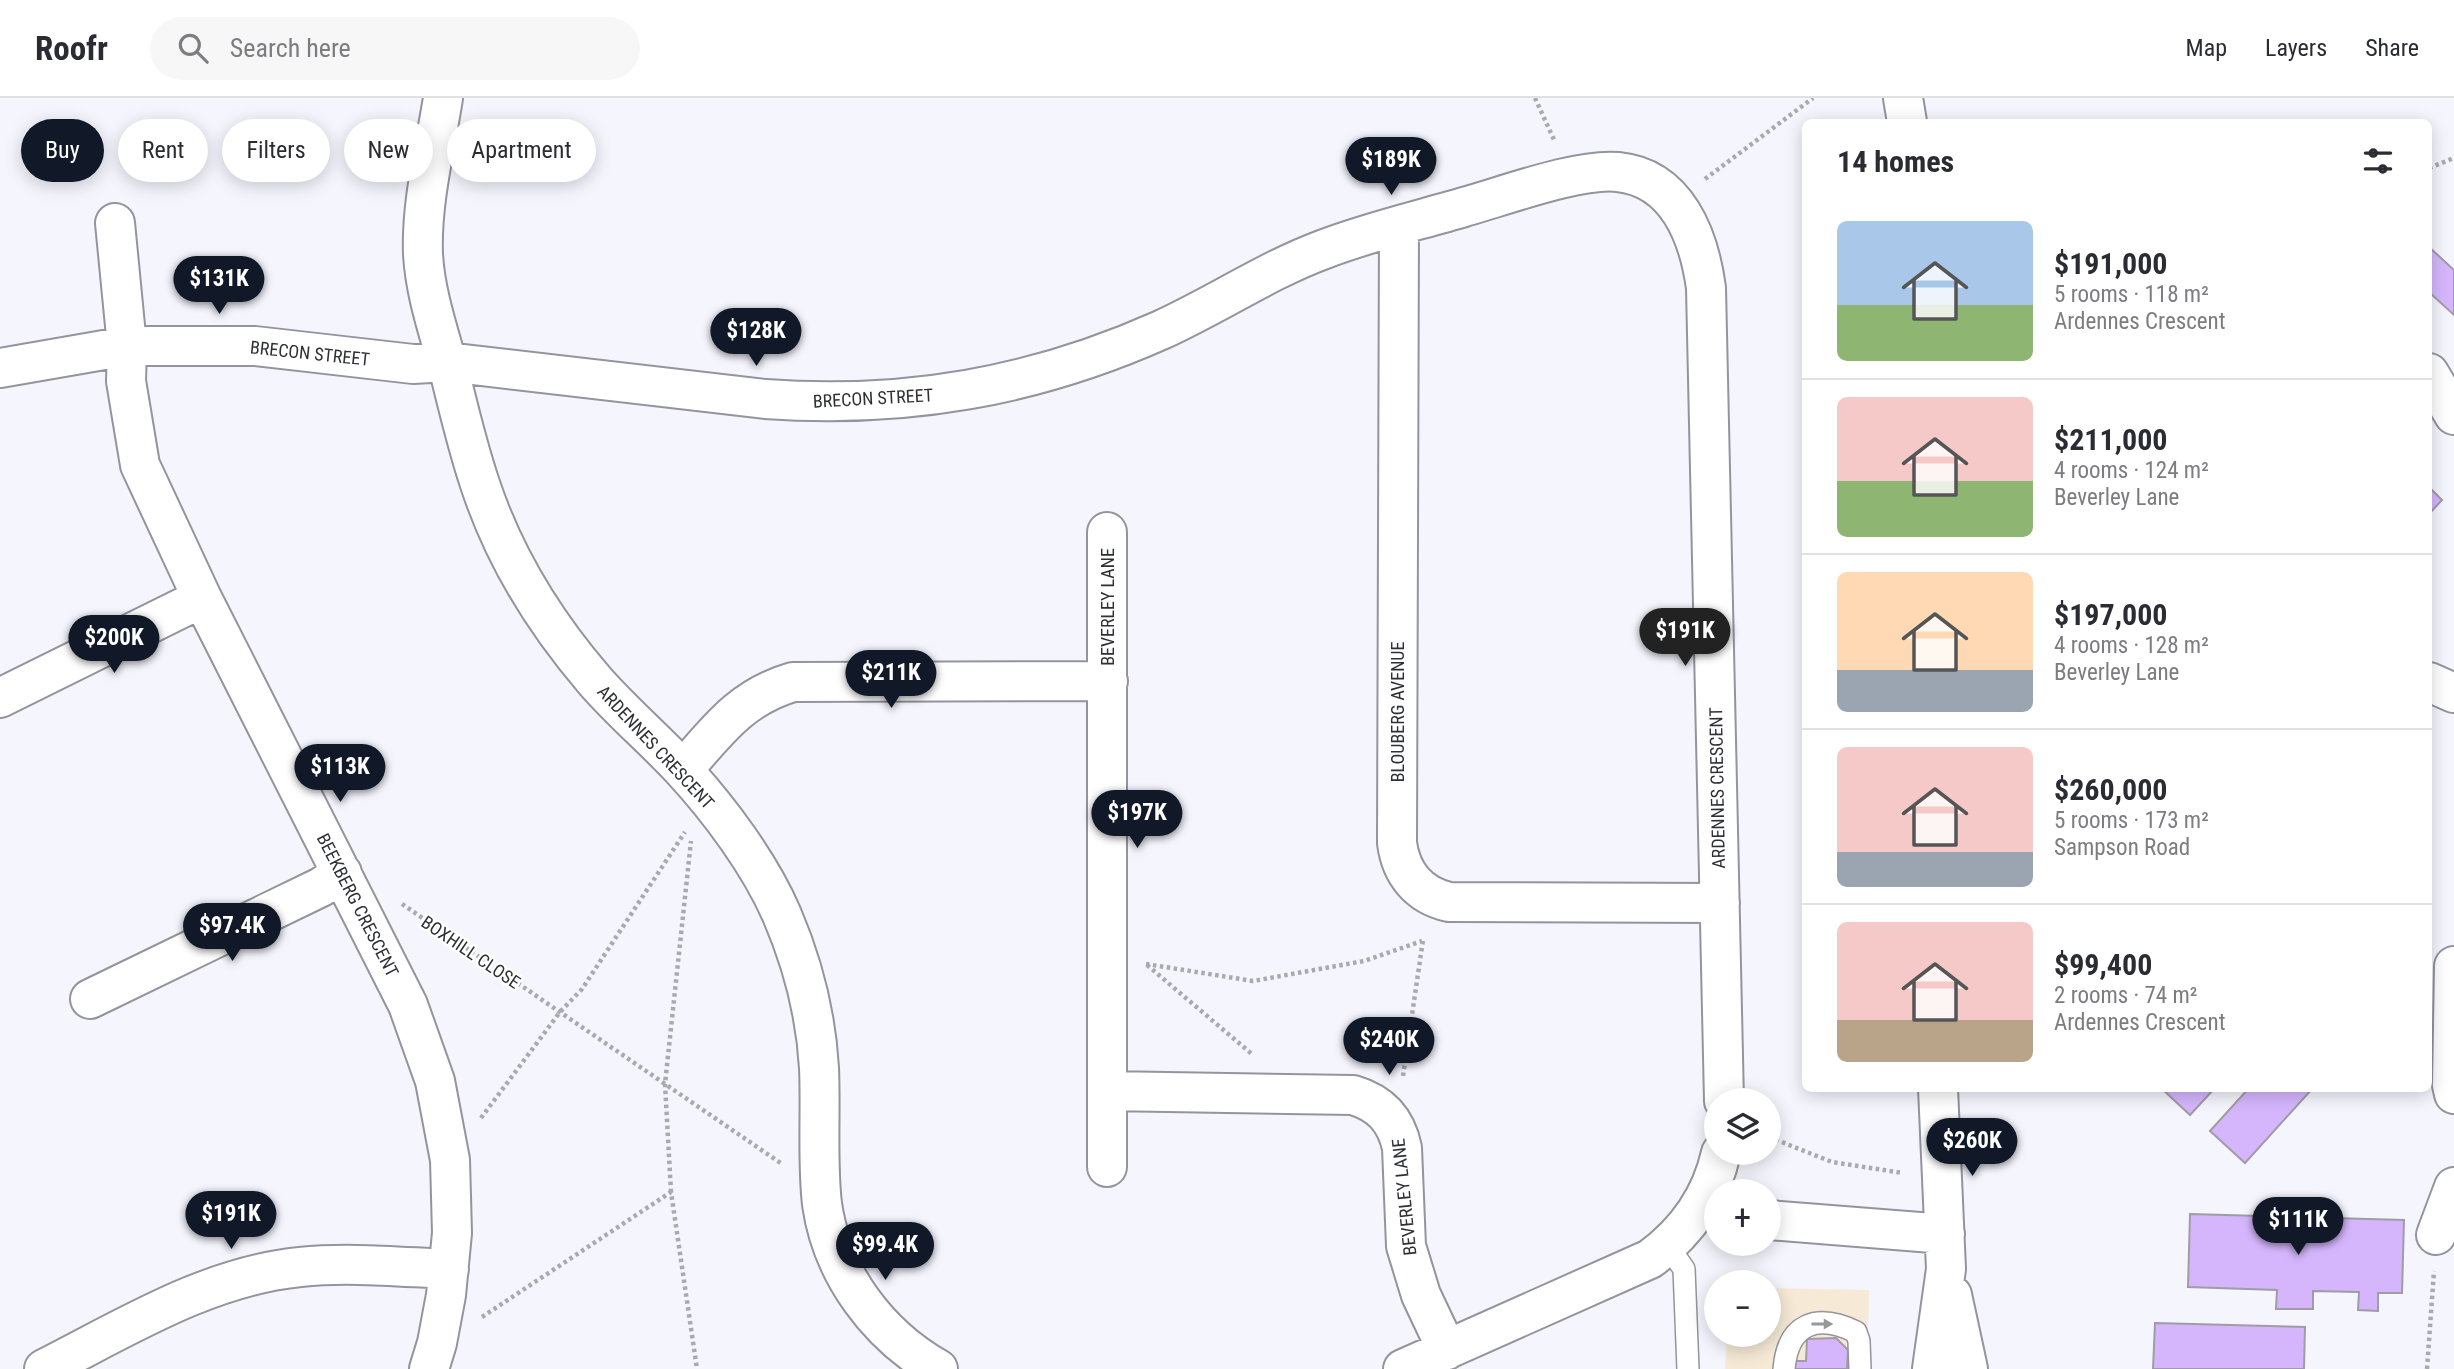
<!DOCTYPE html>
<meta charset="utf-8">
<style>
:root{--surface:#fff;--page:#f7f7f7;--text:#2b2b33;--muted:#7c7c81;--line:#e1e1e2;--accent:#111827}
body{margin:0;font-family:"Roboto Condensed",sans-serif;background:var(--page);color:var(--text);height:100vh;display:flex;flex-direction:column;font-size:26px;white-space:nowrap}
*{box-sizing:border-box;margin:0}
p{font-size:23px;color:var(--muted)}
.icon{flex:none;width:38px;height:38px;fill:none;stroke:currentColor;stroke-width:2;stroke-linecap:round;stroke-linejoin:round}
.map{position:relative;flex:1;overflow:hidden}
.drawer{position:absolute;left:1802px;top:21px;width:630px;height:973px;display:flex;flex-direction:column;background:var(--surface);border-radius:10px;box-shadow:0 4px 18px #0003}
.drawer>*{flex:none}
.banner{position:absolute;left:21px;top:21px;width:665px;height:63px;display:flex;gap:14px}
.buttons{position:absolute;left:1704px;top:990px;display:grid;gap:14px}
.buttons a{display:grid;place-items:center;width:77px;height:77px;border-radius:50%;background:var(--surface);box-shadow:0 4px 18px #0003;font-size:35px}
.price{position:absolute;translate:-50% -60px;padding:0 16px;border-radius:24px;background:var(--accent);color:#fff;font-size:23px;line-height:46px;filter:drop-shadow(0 2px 4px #0008)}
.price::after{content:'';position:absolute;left:50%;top:42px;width:21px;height:16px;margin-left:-10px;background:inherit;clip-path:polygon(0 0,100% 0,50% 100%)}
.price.active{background:#222;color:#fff}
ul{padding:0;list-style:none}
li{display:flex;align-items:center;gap:21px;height:175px;padding:0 35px}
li+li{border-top:2px solid var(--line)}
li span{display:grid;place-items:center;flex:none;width:196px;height:140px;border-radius:10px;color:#555}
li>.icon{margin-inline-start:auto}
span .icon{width:84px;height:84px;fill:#fffc;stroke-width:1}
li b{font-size:30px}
h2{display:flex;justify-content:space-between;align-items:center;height:84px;padding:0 35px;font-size:30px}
.pill{padding:0 24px;border-radius:32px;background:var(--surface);box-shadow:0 4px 18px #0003;font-size:24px;line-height:63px}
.pill.active{background:var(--accent);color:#fff}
header{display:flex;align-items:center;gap:42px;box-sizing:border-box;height:98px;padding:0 35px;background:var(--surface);border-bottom:2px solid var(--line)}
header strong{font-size:33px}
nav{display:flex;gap:38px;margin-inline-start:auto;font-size:24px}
.search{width:490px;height:63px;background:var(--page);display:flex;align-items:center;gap:18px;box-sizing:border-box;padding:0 24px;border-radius:38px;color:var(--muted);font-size:26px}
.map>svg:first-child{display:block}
</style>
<header>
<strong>Roofr</strong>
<div class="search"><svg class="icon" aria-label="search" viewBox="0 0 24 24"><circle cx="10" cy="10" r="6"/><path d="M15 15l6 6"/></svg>Search here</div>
<nav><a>Map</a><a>Layers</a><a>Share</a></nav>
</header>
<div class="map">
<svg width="2454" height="1271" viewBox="0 0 2454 1271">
<rect width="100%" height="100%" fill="#f4f5fd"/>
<path fill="#f6ead6" d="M1769 1190 1869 1192 1867 1271H1725L1727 1237H1769Z"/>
<path fill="#d5b6fd" stroke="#a09ca5" stroke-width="2" d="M2429 149 2454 172V217L2429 194Z
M2429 389 2442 402 2429 416Z
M2161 990H2214V991L2190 1017Z
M2249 990H2313L2245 1065 2210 1033Z
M2190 1116 2404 1122 2402 1195H2378V1213L2358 1212 2359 1194 2313 1193V1211H2276L2277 1192 2188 1189Z
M2155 1225 2305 1229 2304 1271H2153Z
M1836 1240 1848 1252 1847 1271H1793V1263H1806L1807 1241Z"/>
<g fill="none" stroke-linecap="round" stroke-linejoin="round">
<defs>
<path id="service" d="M1668 1148 1684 1171 1688 1271
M1784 1271C1788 1225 1817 1215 1856 1234L1859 1243 1860 1271"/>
<path id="minor" d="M443 0C435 51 421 105 423 156 425 194 438 232 448 268 458 308 467 348 480 386 504 459 545 525 595 583 622 614 653 640 681 670 719 711 760 766 782 817 803 866 816 917 819 970 821 1014 817 1064 822 1106 832 1176 878 1237 938 1271
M1903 0 1907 24
M115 125 127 248 126 283 140 367 202 500 408 907 435 983 450 1062 452 1135 446 1197 437 1245 429 1271
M1399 128 1397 745C1401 775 1418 797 1449 804L1720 805
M0 270 127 248H255L413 266 447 264 765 301C905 311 1033 289 1161 232 1216 207 1266 173 1322 152 1368 134 1417 123 1464 109 1504 98 1578 70 1618 74 1677 80 1699 138 1706 190L1724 1003
M2429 275 2454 317
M2429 584 2454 595
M0 600 202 500
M683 672C717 633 741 599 793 584L1108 583
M2454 868 2452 987 2454 996
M90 901 321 789 342 775
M1107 993 1353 997C1380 1005 1396 1021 1402 1050L1406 1148 1421 1197 1447 1252
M1107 1069V434
M1769 1122 1945 1136
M2436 1137 2454 1089
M1952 1197 1968 1271
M44 1271C125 1230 208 1178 300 1169 349 1164 400 1169 449 1171
M1403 1271 1650 1161C1687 1134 1711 1100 1721 1055
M1932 1271 1946 1171 1938 990"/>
</defs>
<use href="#service" stroke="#93949e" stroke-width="24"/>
<use href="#minor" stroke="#93949e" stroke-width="42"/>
<path stroke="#a9aab1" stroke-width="4.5" stroke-dasharray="3.5 3.5" stroke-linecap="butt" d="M1535 0 1555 44
M2429 70 2454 60
M1705 81 1813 0
M402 806 782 1066
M1146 866 1253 883 1364 863 1422 843
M1147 867 1253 957
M1403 978 1423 842
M481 1020 560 914 582 891 685 734
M1769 1039 1832 1064 1903 1075
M671 1094 665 986 691 743
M482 1219 671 1094 697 1271
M2427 1271 2434 1173"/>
<use href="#service" stroke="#fff" stroke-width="21"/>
<use href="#minor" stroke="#fff" stroke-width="38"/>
</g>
<defs><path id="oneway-solid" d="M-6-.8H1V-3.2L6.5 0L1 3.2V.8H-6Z" transform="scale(1.75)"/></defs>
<use fill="#97989a" href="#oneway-solid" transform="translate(1822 1226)"/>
<g text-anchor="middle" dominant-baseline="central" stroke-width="5" stroke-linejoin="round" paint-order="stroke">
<g font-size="18" fill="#2f3034" stroke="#fff">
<text transform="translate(310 255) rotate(6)">BRECON STREET</text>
<text transform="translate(873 300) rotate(-3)">BRECON STREET</text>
<text transform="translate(1107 509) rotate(-90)">BEVERLEY LANE</text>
<text transform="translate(1397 614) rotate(-90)">BLOUBERG AVENUE</text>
<text transform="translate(656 649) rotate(47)">ARDENNES CRESCENT</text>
<text transform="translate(1717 690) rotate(-91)">ARDENNES CRESCENT</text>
<text transform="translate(358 807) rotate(63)">BEEKBERG CRESCENT</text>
<text transform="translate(471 854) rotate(34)">BOXHILL CLOSE</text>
<text transform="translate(1404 1099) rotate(-96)">BEVERLEY LANE</text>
</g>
</g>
</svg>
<div class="buttons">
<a><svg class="icon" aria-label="layers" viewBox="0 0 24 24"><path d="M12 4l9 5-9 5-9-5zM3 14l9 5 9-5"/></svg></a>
<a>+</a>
<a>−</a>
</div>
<b class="price" style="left:1391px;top:99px">$189K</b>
<b class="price" style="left:219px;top:218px">$131K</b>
<b class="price" style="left:756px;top:270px">$128K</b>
<b class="price active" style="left:1685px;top:570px">$191K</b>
<b class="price" style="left:114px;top:577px">$200K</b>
<b class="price" style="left:891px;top:612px">$211K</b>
<b class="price" style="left:340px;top:706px">$113K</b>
<b class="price" style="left:1137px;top:752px">$197K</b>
<b class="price" style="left:232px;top:865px">$97.4K</b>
<b class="price" style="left:1389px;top:979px">$240K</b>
<b class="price" style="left:1972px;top:1080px">$260K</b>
<b class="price" style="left:231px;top:1153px">$191K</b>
<b class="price" style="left:2298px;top:1159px">$111K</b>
<b class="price" style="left:885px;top:1184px">$99.4K</b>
<div class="banner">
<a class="pill active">Buy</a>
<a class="pill">Rent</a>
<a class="pill">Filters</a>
<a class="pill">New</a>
<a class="pill">Apartment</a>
</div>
<section class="drawer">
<h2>14 homes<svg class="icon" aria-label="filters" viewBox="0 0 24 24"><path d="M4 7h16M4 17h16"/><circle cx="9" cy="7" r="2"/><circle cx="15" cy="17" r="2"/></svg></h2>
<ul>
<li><span style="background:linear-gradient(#a9c7e8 60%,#8fb573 0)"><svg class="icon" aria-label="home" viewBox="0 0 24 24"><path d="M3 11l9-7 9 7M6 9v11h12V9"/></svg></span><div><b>$191,000</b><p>5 rooms · 118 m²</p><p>Ardennes Crescent</p></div></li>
<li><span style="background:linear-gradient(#f6c9c9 60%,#8fb573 0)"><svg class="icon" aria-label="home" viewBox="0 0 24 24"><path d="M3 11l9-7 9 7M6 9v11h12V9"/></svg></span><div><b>$211,000</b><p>4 rooms · 124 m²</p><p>Beverley Lane</p></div></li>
<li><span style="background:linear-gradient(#ffd9b3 70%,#9aa5b1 0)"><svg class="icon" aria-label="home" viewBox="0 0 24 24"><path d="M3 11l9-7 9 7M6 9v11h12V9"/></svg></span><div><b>$197,000</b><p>4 rooms · 128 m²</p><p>Beverley Lane</p></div></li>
<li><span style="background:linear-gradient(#f6c9c9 75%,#9aa5b1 0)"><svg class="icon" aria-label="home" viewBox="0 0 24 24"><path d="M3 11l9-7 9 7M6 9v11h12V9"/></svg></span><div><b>$260,000</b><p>5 rooms · 173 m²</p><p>Sampson Road</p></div></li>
<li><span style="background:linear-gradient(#f6c9c9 70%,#b9a48a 0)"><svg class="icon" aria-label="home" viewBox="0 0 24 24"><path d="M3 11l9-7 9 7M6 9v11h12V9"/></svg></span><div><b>$99,400</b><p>2 rooms · 74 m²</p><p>Ardennes Crescent</p></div></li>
</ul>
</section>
</div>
